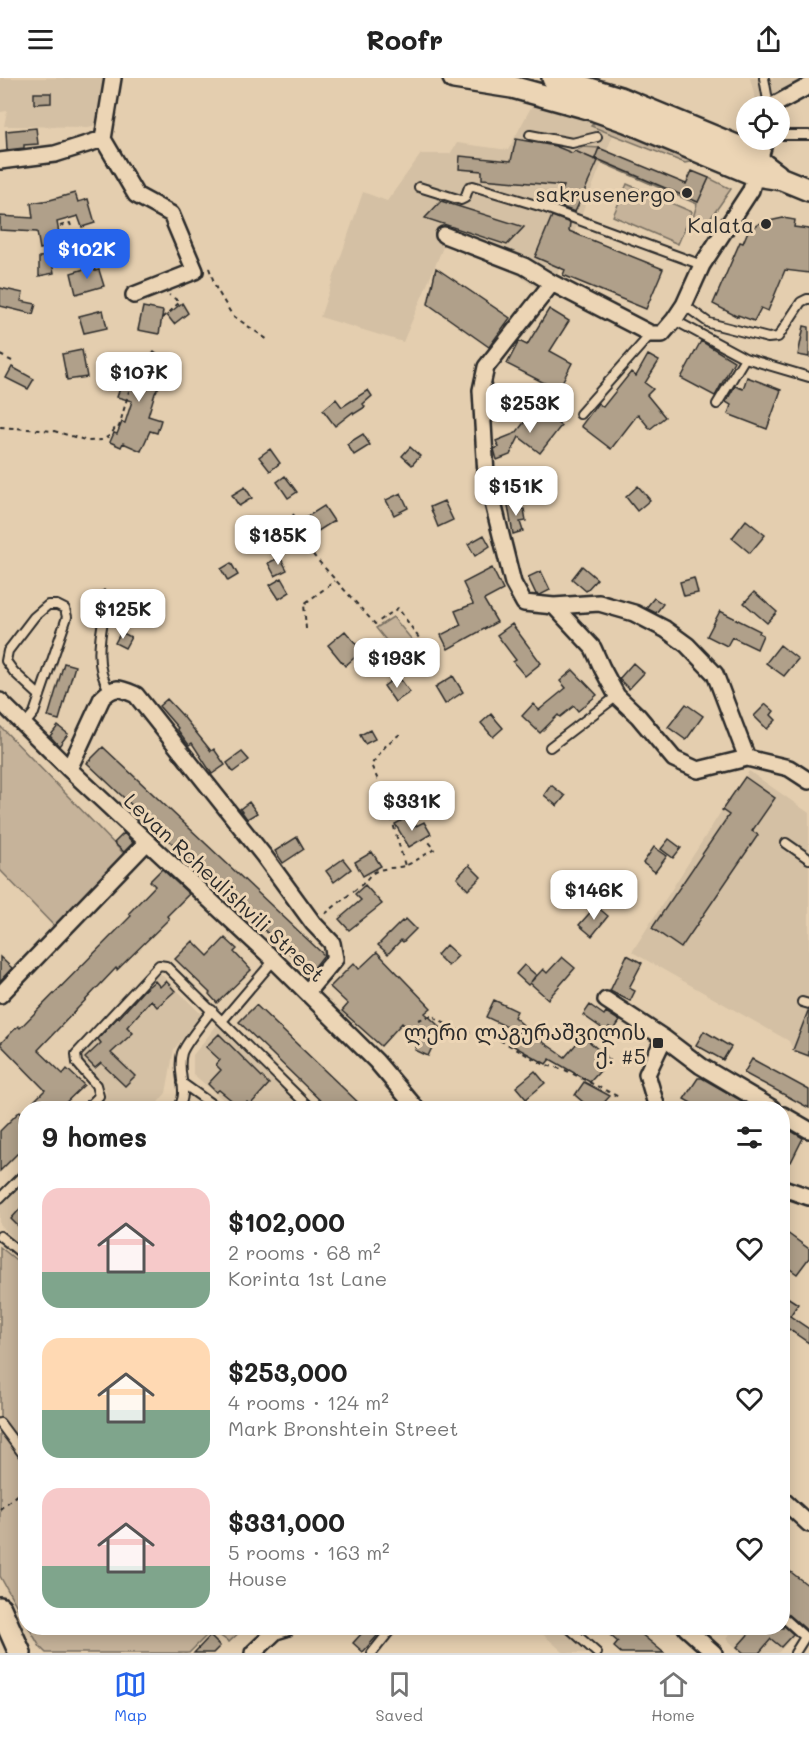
<!DOCTYPE html>
<meta charset="utf-8">
<style>
:root{--surface:#fff;--page:#f2f2f2;--text:#222;--muted:#767676;--line:#e0e0e0;--accent:#2563eb}
body{margin:0;font-family:Mali,"Noto Sans Georgian",sans-serif;background:var(--page);color:var(--text);height:100vh;display:flex;flex-direction:column;font-size:22px;white-space:nowrap}
*{box-sizing:border-box;margin:0}
p{font-size:20px;color:var(--muted)}
.icon{flex:none;width:33px;height:33px;fill:none;stroke:currentColor;stroke-width:2;stroke-linecap:round;stroke-linejoin:round}
.map{position:relative;flex:1;overflow:hidden}
.details{position:absolute;left:18px;top:1023px;width:772px;height:534px;display:flex;flex-direction:column;background:var(--surface);border-radius:24px;box-shadow:0 3px 15px #0003}
.details>*{flex:none}
.fabs{position:absolute;left:736px;top:18px;display:grid;gap:12px}
.fabs a{display:grid;place-items:center;width:54px;height:54px;border-radius:50%;background:var(--surface);box-shadow:0 3px 15px #0003;font-size:30px}
.price{position:absolute;translate:-50% -51px;padding:0 14px;border-radius:12px;background:#fff;color:#222;font-size:20px;line-height:39px;filter:drop-shadow(0 2px 3px #0008)}
.price::after{content:'';position:absolute;left:50%;top:36px;width:18px;height:14px;margin-left:-9px;background:inherit;clip-path:polygon(0 0,100% 0,50% 100%)}
.price.on{background:var(--accent);color:#fff}
ul{padding:0;list-style:none}
li{display:flex;align-items:center;gap:18px;height:150px;padding:0 24px}
li span{display:grid;place-items:center;flex:none;width:168px;height:120px;border-radius:18px;color:#555}
li>.icon{margin-inline-start:auto}
span .icon{width:72px;height:72px;fill:#fffc;stroke-width:1}
li b{font-size:26px}
h2{display:flex;justify-content:space-between;align-items:center;height:72px;padding:0 24px;font-size:26px}
header{display:flex;justify-content:space-between;align-items:center;height:78px;padding:0 24px;background:var(--surface);font-size:27px;font-weight:700}
.tabs{display:flex;justify-content:space-around;align-items:center;height:84px;border-top:2px solid var(--line);background:var(--surface);font-size:16px;color:var(--muted)}
.tabs a{display:grid;justify-items:center;gap:3px}
.tabs .on{color:var(--accent)}
.map>svg:first-child{display:block}
</style>
<header><svg class="icon" aria-label="menu" viewBox="0 0 24 24"><path d="M4 6h16M4 12h16M4 18h16"/></svg>Roofr<svg class="icon" aria-label="share" viewBox="0 0 24 24"><path d="M12 15V3M7 8l5-5 5 5M5 13v7h14v-7"/></svg></header>
<div class="map">
<svg width="809" height="1575" viewBox="0 0 809 1575">
<rect width="100%" height="100%" fill="#e4ceaf"/>
<filter id="ink" filterUnits="userSpaceOnUse"><feTurbulence type="fractalNoise" baseFrequency=".0167" numOctaves="2"/><feDisplacementMap in="SourceGraphic" scale="12" xChannelSelector="R" yChannelSelector="G"/><feConvolveMatrix kernelMatrix="1 2 1 2 8 2 1 2 1" color-interpolation-filters="sRGB"/></filter>
<g filter="url(#ink)">
<path fill="#d4c0a4" d="M0 0H109L97 47 88 49 4 48 7 33 0 34Z
M750 0H808L758 28H757Z
M535 22 617 47 558 195 544 216 521 199 446 162 403 264 320 239 363 114 387 123 421 76H450L457 65 508 72Z
M749 693 809 735V980L793 972 789 963 632 874 722 732Z
M160 895 202 937 174 971 166 1015 153 1030H95L105 1020 106 1013 82 982V973Z
M217 947 301 1030H233L193 996V977Z
M25 1102V1171L0 1147V1128Z
M783 1547 795 1557 778 1575H741L726 1560 736 1550H783Z
M536 1550H563L591 1575H564Z"/>
<path fill="#c6b39a" stroke="#786f62" stroke-width="1.5" d="M596 43 694 83 685 85 591 48Z
M583 69 599 70 595 81 698 124 709 100 731 111 710 141 704 143 693 140 697 126 575 73Z
M627 106 692 134 678 166 613 138Z
M393 539 413 563 394 572 376 550Z
M0 648 128 780 56 850 0 792Z
M0 1169 25 1189V1543L0 1498Z
M29 1550H244L229 1564 212 1552 189 1575H46L40 1569Z"/>
<path fill="#b0a08a" stroke="#2b2b2b" stroke-width="1.5" d="M34 15H51V25L34 26Z
M36 50 38 66 24 67V70L7 72 6 53Z
M516 61 555 68 572 75 575 73 598 83 575 134 556 127 564 108 482 101V93L459 91 460 78 511 83Z
M599 70 686 106 692 93 709 100 698 124 595 80Z
M75 115 78 124 88 121 95 145 82 149 78 138 57 144 61 166 40 171 37 154 0 152V138L33 140 31 125 50 122Z
M441 123 524 149 507 167 425 140Z
M552 138 570 145 569 153 663 191 646 231 563 197 565 192 535 179Z
M783 140 795 142 794 149 809 151V195L785 192 768 233 761 230 754 243 738 237V239L713 226 740 164 743 165 748 153 760 145Z
M51 178 54 195 39 198V179Z
M94 188 95 193 99 192 104 208 76 216 71 195Z
M436 190 510 240 489 269 428 226Z
M0 210 23 215 21 223 36 226 33 236 0 228Z
M182 225 188 235 174 246 167 237Z
M143 229 163 233 159 256 138 252Z
M549 231 569 243 550 273 572 285 558 312 507 286 519 263 527 267Z
M103 232 107 250 84 255 79 238Z
M804 248 809 249V279L798 277Z
M701 263 734 283 715 318 681 300Z
M82 272 87 299 67 302 62 276Z
M154 274 163 281 156 289 167 296 155 315 148 338 161 342 157 355 150 353 141 373 123 365 121 369 110 364 114 355 117 356 122 344 125 345 132 323 117 319 122 304 115 303 117 291 139 295Z
M648 277 659 283 645 305 653 311 647 317 665 339 650 351 638 336 611 371 581 348 598 325 603 329 631 294 636 298Z
M12 289 34 301 28 311 6 300Z
M747 299 781 312 767 351 728 336 731 327 726 324 735 308 743 311Z
M368 312 372 318 363 326 365 329 354 336 353 334 335 348 323 332 336 321 342 329Z
M536 329 561 348 540 375 519 359 510 377 497 382 494 371 499 369 496 363 516 355Z
M363 356 370 367 354 377 347 366Z
M410 369 420 378 412 387 402 378Z
M270 371 280 385 270 393 259 379Z
M285 398 297 414 288 420 277 404Z
M638 408 650 422 637 433 626 419Z
M245 409 252 420 239 428 232 417Z
M401 415 408 430 394 437 386 422Z
M513 421 517 432 524 431 526 443 520 444 523 453 513 456 507 422Z
M444 423 453 442 438 449 430 429Z
M324 428 334 443 315 455 305 440Z
M746 442 765 457 750 475 732 460Z
M484 457 490 468 475 478 468 466Z
M280 479 287 492 275 498 268 485Z
M231 485 238 497 228 503 221 491Z
M582 488 597 501 586 513 572 501Z
M492 490 503 512 484 522 497 544 448 571 441 557 461 547 455 533 473 526 463 505Z
M541 493 550 512 540 517 536 516 528 499Z
M282 500 290 514 279 521 270 507Z
M694 500 698 515 684 518 680 504Z
M104 512 111 524 138 535 135 544 103 531 95 518Z
M754 514 777 534 767 545 744 525Z
M654 520 663 526 656 535 646 530Z
M720 533 760 553 759 555 763 557 757 571 732 559 727 568 707 558Z
M512 546 541 585 525 598 513 584 516 582 497 557Z
M345 553 362 573 345 588 328 567Z
M121 554 131 559 125 570 115 565Z
M780 567 798 581 784 598 766 585Z
M64 585 75 588 59 642 48 639Z
M633 585 644 595 629 611 619 601Z
M573 592 597 617 578 633 574 628 560 639 558 637 540 655 522 638 533 626 539 632 566 610 560 603Z
M398 598 410 614 395 624 384 608Z
M453 598 463 614 445 626 435 609Z
M167 621 182 637 211 673 214 671 225 687 212 696 192 665 189 667 177 651 178 650 159 628Z
M686 626 703 638 686 662 668 649Z
M766 626 774 633 771 637 776 642 767 651 754 638Z
M491 636 503 650 493 659 481 645Z
M58 648 68 656 59 668 50 658Z
M370 652 375 661 365 666 360 657Z
M103 669 324 877 310 895 87 685Z
M242 674 249 682 233 694 227 685Z
M745 699 775 720 752 753 758 757 681 870 652 850 729 737 722 732Z
M551 707 565 718 557 728 544 717Z
M249 724 257 735 247 741 240 731Z
M408 739 414 749 424 744 431 756 409 769 395 746Z
M124 755 133 765 124 774 114 765Z
M297 759 304 771 283 785 275 773Z
M669 761 681 770 673 780 661 771Z
M654 769 667 778 655 794 643 785Z
M372 774 381 788 363 798 355 784Z
M343 781 351 791 334 804 326 793Z
M469 787 481 799 468 812 457 800Z
M162 791 189 816 167 838 169 841 117 892 116 890 38 972 63 996 67 991 84 1007 60 1030H27L45 1012 0 966 18 948 20 950 131 838 129 835 155 808 150 803Z
M365 807 382 826 349 852 339 841 361 822 355 816Z
M596 828 608 838 592 858 579 847Z
M406 841 416 851 403 864 401 862 388 876 378 867 402 843 403 844Z
M225 860 237 871 234 874 251 892 217 925 209 916 210 915 175 881 193 863 208 878Z
M446 867 458 878 448 888 437 877Z
M377 874 431 930 425 935 441 950 428 978 415 972 420 961 402 945 381 968 342 933 348 926 330 909 354 885 359 891Z
M627 877 642 885 629 910 635 913 630 923 610 913Z
M0 879 12 890 0 903Z
M562 879 575 890 548 921 530 905 528 907 516 896 524 887 536 897 531 904 543 891 547 895Z
M155 903 160 909 166 903 175 913 157 929 151 922 127 949 133 955 111 975 135 998 125 1008 101 985 95 990 85 980 101 965 98 961 118 939 119 940 143 913Z
M494 922 517 933 514 939 543 964 565 979 583 958 610 982 590 1004 550 981 546 986 510 966 518 954 486 939Z
M256 927 364 1030H328L239 944Z
M590 927 604 937 606 934 620 943 613 953 609 949 606 953 583 937Z
M808 933H809V978L793 972Z
M704 953 731 969 723 982 696 967Z
M219 956 269 1006 250 1027 247 1024 241 1030 219 1012 216 1014 208 1006 221 992 216 987 220 982 206 969Z
M752 981 809 1012V1030L744 995Z
M535 993 545 1005 526 1021 516 1009Z
M698 1000H702L754 1030H700L684 1021Z
M584 1004 610 1018 599 1030H590L575 1017Z
M20 1033 26 1039V1067L0 1093V1053Z
M783 1048 803 1060 791 1084 783 1080Z
M26 1124V1140L18 1148 11 1141Z
M783 1152 809 1171V1180L797 1196 783 1186Z
M787 1219 798 1226 790 1238 809 1251V1265L783 1247V1224Z
M783 1488 809 1508V1554L787 1535 783 1533Z
M783 1547 793 1556 781 1569 771 1561 759 1575H744L737 1569 754 1550H783Z
M358 1550H384L363 1574 353 1565 362 1555Z
M602 1550H634L664 1575H621L614 1569 618 1564Z
M210 1558 220 1568 213 1575H194Z"/>
<g fill="none" stroke-linecap="round" stroke-linejoin="round">
<defs>
<path id="lane" d="M764 0 769 28
M530 57 572 65 597 59
M780 57H809
M419 109 461 122 465 120 469 109 473 108 546 130 702 187
M684 227 709 245 768 260 778 259 801 224 807 221H809
M674 242 745 280 809 299
M717 326 745 280
M580 336 651 256
M104 538C99 563 95 589 109 612
M24 647 34 635 67 539 65 531 57 527H48L34 539 8 573 6 583 14 594 40 618
M550 669 617 618
M786 765 809 781
M802 924 809 926
M223 942 274 882
M182 1005 217 1030
M87 1030 99 1018 96 1007 77 985 76 976 159 887 166 888 310 1030
M178 1030C190 1014 176 995 182 975 186 964 204 943 212 932
M0 1120 26 1094
M0 1158 26 1179
M0 1345 26 1380
M783 1539 805 1559 795 1575
M569 1550 597 1575
M372 1575 392 1550"/>
<path id="street" d="M772 28 809 8
M103 61 136 117 171 136 195 193 134 217
M103 61 113 0
M0 83 55 76 103 61
M444 157 524 188 552 205 651 256H662L674 242 684 227 702 187 751 112 765 62
M552 205 486 289 481 312 486 397 513 505 524 525 554 528 599 525 634 535 665 551 687 567 715 596 747 680
M554 528 593 570 602 590 617 618 638 638 674 681 698 692 747 680 789 690 809 703
M0 623 69 691 274 882 376 983 416 1030
M69 691 102 620C115 607 120 610 136 617L264 778 313 845 332 865 335 881 307 914
M0 917 147 764
M606 922 664 960 701 988 772 1030
M657 1030 647 996 664 960
M783 1037 809 1052
M783 1110 809 1119
M783 1422 809 1446
M686 1550 714 1575
M253 1575 276 1553 286 1550"/>
<path id="secondary" d="M454 0 512 9 595 32 626 43 756 97 782 101 809 112
M553 0 620 20 741 70 777 97
M0 1530 20 1575"/>
</defs>
<use href="#lane" stroke="#2b2b2b" stroke-width="12"/>
<use href="#street" stroke="#2b2b2b" stroke-width="20"/>
<use href="#secondary" stroke="#2b2b2b" stroke-width="26"/>
<path stroke="#2b2b2b" stroke-width="2" stroke-dasharray="4.5 4.5" stroke-linecap="butt" d="M60 148 70 145 82 185
M209 190 216 210 232 237 268 262
M162 240 180 224 169 217
M0 277 12 283
M0 349 54 353 88 363 102 362 111 357 116 348 119 349 129 313
M293 436 314 478 375 546 398 530 428 573
M306 551 304 526 335 503
M400 656 387 666 371 687 385 717 405 788
M325 836 365 804C375 787 389 792 404 788 414 785 425 776 435 771L428 763
M418 942 434 937 436 941 462 954 487 955 543 986 565 992 619 1019
M0 1431 26 1409"/>
<use href="#lane" stroke="#ecd5b5" stroke-width="8"/>
<use href="#street" stroke="#ecd5b5" stroke-width="15"/>
<use href="#secondary" stroke="#ecd5b5" stroke-width="21"/>
</g>
</g>
<g fill="#2b2b2b" stroke="#ecd5b5" stroke-width="2">
<circle cx="687" cy="115" r="6"/>
<circle cx="766" cy="146" r="6"/>
<rect x="652" y="959" width="12" height="12" rx="3"/>
</g>
<g text-anchor="middle" dominant-baseline="central" stroke-width="6" stroke-linejoin="round" paint-order="stroke">
<g font-size="21" fill="#2b2b2b" stroke="#ecd5b5" text-anchor="end">
<text x="675" y="115">sakrusenergo</text>
<text x="754" y="146">Kalata</text>
<text x="646" y="953">ლერი ლაგურაშვილის<tspan x="646" dy="24">ქ. #5</tspan></text>
</g>
<g font-size="21" fill="#2b2b2b" stroke="#ecd5b5">
<text transform="translate(225 809) rotate(43)">Levan Rcheulishvili Street</text>
</g>
</g>
</svg>
<div class="fabs">
<a><svg class="icon" aria-label="locate" viewBox="0 0 24 24"><circle cx="12" cy="12" r="6"/><path d="M12 2v4M12 18v4M2 12h4M18 12h4"/></svg></a>
</div>
<b class="price on" style="left:87px;top:202px">$102K</b>
<b class="price" style="left:139px;top:325px">$107K</b>
<b class="price" style="left:530px;top:356px">$253K</b>
<b class="price" style="left:516px;top:439px">$151K</b>
<b class="price" style="left:278px;top:488px">$185K</b>
<b class="price" style="left:123px;top:562px">$125K</b>
<b class="price" style="left:397px;top:611px">$193K</b>
<b class="price" style="left:412px;top:754px">$331K</b>
<b class="price" style="left:594px;top:843px">$146K</b>
<section class="details">
<h2>9 homes<svg class="icon" aria-label="filters" viewBox="0 0 24 24"><path d="M4 7h16M4 17h16"/><circle cx="9" cy="7" r="2"/><circle cx="15" cy="17" r="2"/></svg></h2>
<ul>
<li><span style="background:linear-gradient(#f6c9c9 70%,#7fa58c 0)"><svg class="icon" aria-label="home" viewBox="0 0 24 24"><path d="M3 11l9-7 9 7M6 9v11h12V9"/></svg></span><div><b>$102,000</b><p>2 rooms · 68 m²</p><p>Korinta 1st Lane</p></div><svg class="icon" aria-label="heart" viewBox="0 0 24 24"><path d="M12 20l-8-8c-3-5 5-10 8-4 3-6 11-1 8 4z"/></svg></li>
<li><span style="background:linear-gradient(#ffd9b3 60%,#7fa58c 0)"><svg class="icon" aria-label="home" viewBox="0 0 24 24"><path d="M3 11l9-7 9 7M6 9v11h12V9"/></svg></span><div><b>$253,000</b><p>4 rooms · 124 m²</p><p>Mark Bronshtein Street</p></div><svg class="icon" aria-label="heart" viewBox="0 0 24 24"><path d="M12 20l-8-8c-3-5 5-10 8-4 3-6 11-1 8 4z"/></svg></li>
<li><span style="background:linear-gradient(#f6c9c9 65%,#7fa58c 0)"><svg class="icon" aria-label="home" viewBox="0 0 24 24"><path d="M3 11l9-7 9 7M6 9v11h12V9"/></svg></span><div><b>$331,000</b><p>5 rooms · 163 m²</p><p>House</p></div><svg class="icon" aria-label="heart" viewBox="0 0 24 24"><path d="M12 20l-8-8c-3-5 5-10 8-4 3-6 11-1 8 4z"/></svg></li>
</ul>
</section>
</div>
<nav class="tabs">
<a class="on"><svg class="icon" aria-label="map" viewBox="0 0 24 24"><path d="M3 6l6-2 6 2 6-2v14l-6 2-6-2-6 2zM9 4v14M15 6v14"/></svg>Map</a>
<a><svg class="icon" aria-label="saved" viewBox="0 0 24 24"><path d="M7 4h10v16l-5-4-5 4z"/></svg>Saved</a>
<a><svg class="icon" aria-label="home" viewBox="0 0 24 24"><path d="M3 11l9-7 9 7M6 9v11h12V9"/></svg>Home</a>
</nav>
